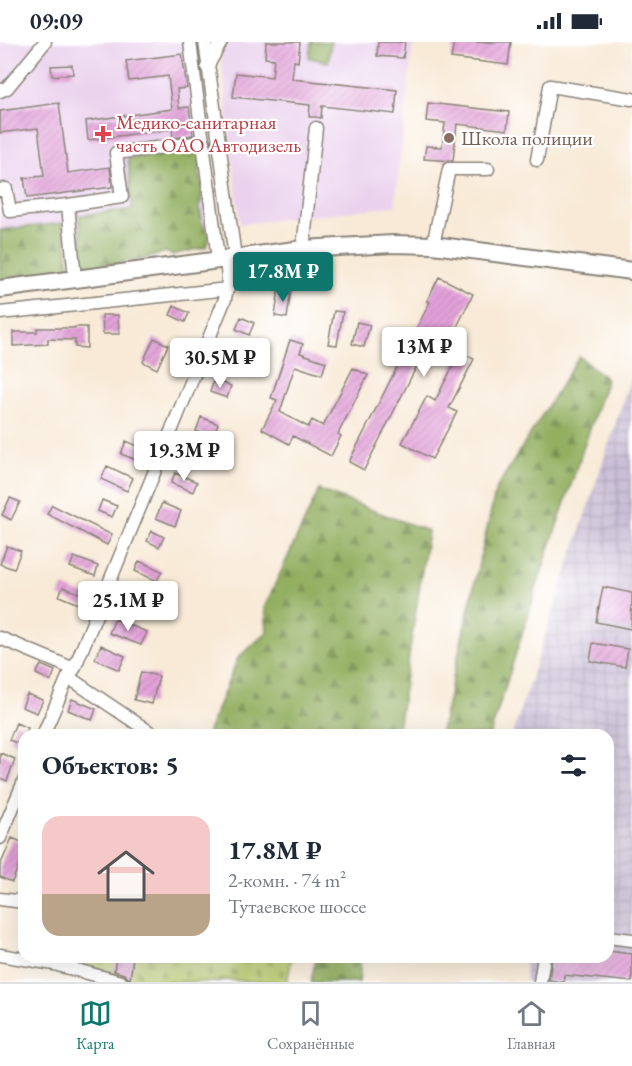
<!DOCTYPE html>
<html lang="ru">
<meta charset="utf-8">
<style>
:root{--surface:#fff;--page:#f6f6f7;--text:#1f2937;--muted:#747a83;--line:#e0e1e3;--accent:#0f766e}
body{margin:0;font-family:"EB Garamond",serif;background:var(--page);color:var(--text);height:100vh;display:flex;flex-direction:column;font-size:22px;white-space:nowrap}
*{box-sizing:border-box;margin:0}
p{font-size:20px;color:var(--muted)}
.icon{flex:none;width:33px;height:33px;fill:none;stroke:currentColor;stroke-width:2;stroke-linecap:round;stroke-linejoin:round}
.map{position:relative;flex:1;overflow:hidden}
.panel{position:absolute;left:18px;top:687px;width:596px;height:234px;display:flex;flex-direction:column;background:var(--surface);border-radius:18px;box-shadow:0 6px 24px #0002}
.panel>*{flex:none}
.price{position:absolute;translate:-50% -51px;padding:0 14px;border-radius:6px;background:#fff;color:#222;font-size:20px;line-height:39px;filter:drop-shadow(0 2px 3px #0008)}
.price::after{content:'';position:absolute;left:50%;top:36px;width:18px;height:14px;margin-left:-9px;background:inherit;clip-path:polygon(0 0,100% 0,50% 100%)}
.price.on{background:var(--accent);color:#fff}
ul{padding:0;list-style:none}
li{display:flex;align-items:center;gap:18px;height:150px;padding:0 24px}
li+li{border-top:2px solid var(--line)}
li span{display:grid;place-items:center;flex:none;width:168px;height:120px;border-radius:18px;color:#555}
li>.icon{margin-inline-start:auto}
span .icon{width:72px;height:72px;fill:#fffc;stroke-width:1}
li b{font-size:26px}
h2{display:flex;justify-content:space-between;align-items:center;height:72px;padding:0 24px;font-size:26px}
.status{display:flex;justify-content:space-between;align-items:center;height:42px;padding:0 30px;background:var(--surface);direction:ltr}
.status svg{height:16px;fill:currentColor}
.tab-bar{display:flex;justify-content:space-around;align-items:center;height:84px;border-top:2px solid var(--line);background:var(--surface);font-size:16px;color:var(--muted)}
.tab-bar a{display:grid;justify-items:center;gap:3px}
.tab-bar .on{color:var(--accent)}
.map>svg:first-child{display:block}
</style>
<div class="status"><b>09:09</b><svg viewBox="0 0 49 12"><path d="M0 12V9h3v3zM5 12V6h3v6zM10 12V3h3v9zM15 12V0h3v12zM26 1h20v11H26zM47 4h2v5h-2z"/></svg></div>
<div class="map">
<svg width="632" height="940" viewBox="0 0 632 940">
<defs>
<pattern id="industrial-grid" width="8" height="8" patternUnits="userSpaceOnUse" patternTransform="scale(1.5)"><rect width="8" height="8" fill="#cabfd7"/><path d="M0 4h8M4 0v8" fill="none" stroke="#ada4b8"/></pattern>
<pattern id="forest-firs" width="22" height="20" patternUnits="userSpaceOnUse" patternTransform="scale(1.5)"><rect width="22" height="20" fill="#93af61"/><path d="M5 1l3.5 6h-7zM16 11l3.5 6h-7z" fill="#778e4f"/></pattern>
<pattern id="cemetery-stones" width="16" height="16" patternUnits="userSpaceOnUse" patternTransform="scale(1.5)"><rect width="16" height="16" fill="#bacb6e"/><path d="M2 7V4a2 2 0 0 1 4 0v3zM10 15v-3a2 2 0 0 1 4 0v3z" fill="#9fae5f"/></pattern>
<pattern id="building-hatch" width="6" height="6" patternUnits="userSpaceOnUse" patternTransform="scale(1.5)"><rect width="6" height="6" fill="#e3a1d9"/><path d="M-1 1l2-2M0 6l6-6M5 7l2-2" fill="none" stroke="#c28aba"/></pattern>
</defs>
<rect width="100%" height="100%" fill="#fff"/>
<filter id="ink" filterUnits="userSpaceOnUse"><feTurbulence type="fractalNoise" baseFrequency=".0167" numOctaves="2"/><feDisplacementMap in="SourceGraphic" scale="12" xChannelSelector="R" yChannelSelector="G"/><feConvolveMatrix kernelMatrix="1 2 1 2 8 2 1 2 1" color-interpolation-filters="sRGB"/></filter>
<filter id="wash" filterUnits="userSpaceOnUse"><feTurbulence type="fractalNoise" baseFrequency=".008" numOctaves="4" result="noise"/><feDisplacementMap in="SourceGraphic" scale="24" xChannelSelector="R" yChannelSelector="G"/><feGaussianBlur stdDeviation="1.35" result="paint"/><feColorMatrix in="noise" values="0 0 0 0 0 0 0 0 0 0 0 0 0 0 0 0 0 1.4 0 .05"/><feComposite in="paint" operator="in"/></filter>
<g filter="url(#wash)">
<rect width="100%" height="100%" fill="#f8ead7"/>
<path fill="#ead1ed" d="M0 0H194L217 184 0 209Z
M219 0H413L395 164 240 182Z"/>
<path fill="url(#industrial-grid)" d="M631 335 632 940H526L525 915H608V693H512Z"/>
<path fill="url(#forest-firs)" stroke="#58663e" stroke-width="1.5" d="M311 0H331L328 20 309 16Z
M198 108 202 117 200 131 203 145 200 166 202 181 210 194 206 205 172 213 165 210C139 221 113 222 86 225 79 209 82 190 79 173L132 167 128 116Z
M62 181 67 200 69 228 0 238V188Z
M579 314 607 337 548 510 490 693H440L496 447Z
M319 448 428 489 397 693 207 692 238 616 267 590 265 564Z
M316 915H361L359 940H311Z"/>
<path fill="url(#cemetery-stones)" stroke="#6b7445" stroke-width="1.5" d="M77 915H292L287 940 220 938 219 940H113L75 923Z"/>
<g id="blocks">
<path fill="url(#building-hatch)" d="M266 0H300L298 20 294 19 292 37 397 48 395 72 322 64 321 76 315 75H309L310 63 233 55 236 31 272 35 274 17 265 16Z
M378 0H405L403 16 377 14Z
M454 0H511L508 23 451 16Z
M182 12 187 46 177 47 179 66 189 65 193 93 173 96 172 87 88 98 86 79 172 67 168 34 129 39 126 19Z
M72 23 73 32 52 34 51 24Z
M59 61 68 131 110 125 112 145 27 156 24 136 44 134 38 86 0 91V69Z
M428 61 509 70 507 88 457 82 453 119 424 117 426 104 442 105 445 81 426 79Z
M439 235 473 252 448 303 474 317 449 366 457 370 432 417 402 401 427 354 435 359 456 318 427 304 364 428 349 420 430 260 427 259Z
M279 246 291 248 287 276 275 274Z
M174 264 189 271 185 280 170 273Z
M334 269 343 270 337 303 328 302Z
M102 273H118L119 292H103Z
M241 275 254 281 249 293 236 287Z
M357 280 370 283 364 305 352 302Z
M75 285H87V306L75 305V298L48 297V302L13 304V290H37V286H75Z
M154 296 168 303 157 327 143 320Z
M290 298 303 302 300 311 326 320 322 333 295 324 280 370 308 385 312 378 323 384 353 326 368 333 338 392 341 394 331 414 293 394 289 402 262 387 277 358 271 356Z
M230 312 251 323 247 331 226 321Z
M214 338 231 344 227 356 210 350Z
M201 375 218 382 213 396 196 389Z
M126 399 144 407 139 419 121 412Z
M187 404 204 412 200 421 183 413Z
M107 424 133 436 127 449 101 437Z
M175 431 197 440 193 450 171 441Z
M10 456 20 460 11 478 2 473Z
M102 458 117 464 112 475 98 469Z
M162 461 181 469 175 484 156 476Z
M52 463 112 493 107 503 47 472Z
M152 489 164 495 159 505 147 499Z
M7 504 21 509 14 527 0 522Z
M74 515 98 524 95 534 70 525Z
M139 519 162 529 157 539 135 529Z
M63 545 87 554 83 564 59 554Z
M128 545 150 556 143 570 121 559Z
M603 545 632 551 631 587 596 580Z
M115 577 147 590 141 603 109 591Z
M593 601 628 607 625 625 590 619Z
M101 603 125 614 119 628 95 617Z
M41 623 55 629 51 639 36 632Z
M141 630 159 634 152 662 134 658Z
M27 652 43 658 37 671 22 665Z
M72 657 96 667 92 678 68 668Z
M16 681 28 686 22 703 9 698Z
M0 711 15 717 7 739 0 736Z
M12 796 24 801V811L12 840 0 835V824Z
M608 909 632 912V940L564 933V940L549 938 552 915H608Z
M116 915H133L130 938 124 932 114 929Z"/>
</g>
</g>
<g filter="url(#ink)">
<use href="#blocks" fill-opacity="0" stroke="#8a837a" stroke-width="1.5"/>
<g fill="none" stroke-linecap="round" stroke-linejoin="round">
<defs>
<path id="minor" d="M190 0 218 217
M205 0 235 215
M207 25 221 0
M0 49 7 46 45 0
M537 118 550 44 632 57
M0 148 6 147 10 169 68 163 75 237
M68 163 122 155 116 111 204 100
M433 203 449 127H488
M303 207 316 86
M0 271 228 247
M0 596 74 627
M68 635 154 693
M43 693 68 635 74 627 225 257 228 238 226 216
M0 796 24 739
M0 857 24 860
M608 895 632 898
M0 913 54 922 121 940
M540 940 544 915"/>
<path id="major" d="M0 247 303 207 393 202 433 203 632 229"/>
</defs>
<use href="#minor" stroke="#8a837a" stroke-width="15"/>
<use href="#major" stroke="#8a837a" stroke-width="20"/>
<use href="#minor" stroke="#fff" stroke-width="12"/>
<use href="#major" stroke="#fff" stroke-width="16"/>
</g>
</g>
<path fill="#e0444e" stroke="#fff" stroke-width="2" d="M100 83h6v6h6v6h-6v6h-6v-6h-6v-6h6z"/>
<circle fill="#8d6e63" stroke="#fff" stroke-width="2" cx="449" cy="96" r="6"/>
<g text-anchor="middle" dominant-baseline="central" stroke-width="4.5" stroke-linejoin="round" paint-order="stroke">
<g font-size="20" fill="#be3a42" stroke="#fff" text-anchor="start">
<text x="116" y="80">Медико-санитарная<tspan x="116" dy="23">часть ОАО Автодизель</tspan></text>
</g>
<g font-size="20" fill="#785e54" stroke="#fff" text-anchor="start">
<text x="461" y="96">Школа полиции</text>
</g>
</g>
</svg>
<b class="price on" style="left:283px;top:261px">17.8M ₽</b>
<b class="price" style="left:424px;top:336px">13M ₽</b>
<b class="price" style="left:220px;top:347px">30.5M ₽</b>
<b class="price" style="left:184px;top:440px">19.3M ₽</b>
<b class="price" style="left:128px;top:590px">25.1M ₽</b>
<section class="panel">
<h2>Объектов: 5<svg class="icon" aria-label="filters" viewBox="0 0 24 24"><path d="M4 7h16M4 17h16"/><circle cx="9" cy="7" r="2"/><circle cx="15" cy="17" r="2"/></svg></h2>
<ul>
<li><span style="background:linear-gradient(#f6c9c9 65%,#b9a48a 0)"><svg class="icon" aria-label="home" viewBox="0 0 24 24"><path d="M3 11l9-7 9 7M6 9v11h12V9"/></svg></span><div><b>17.8M ₽</b><p>2-комн. · 74 m²</p><p>Тутаевское шоссе</p></div></li>
</ul>
</section>
</div>
<nav class="tab-bar">
<a class="on"><svg class="icon" aria-label="map" viewBox="0 0 24 24"><path d="M3 6l6-2 6 2 6-2v14l-6 2-6-2-6 2zM9 4v14M15 6v14"/></svg>Карта</a>
<a><svg class="icon" aria-label="saved" viewBox="0 0 24 24"><path d="M7 4h10v16l-5-4-5 4z"/></svg>Сохранённые</a>
<a><svg class="icon" aria-label="home" viewBox="0 0 24 24"><path d="M3 11l9-7 9 7M6 9v11h12V9"/></svg>Главная</a>
</nav>
